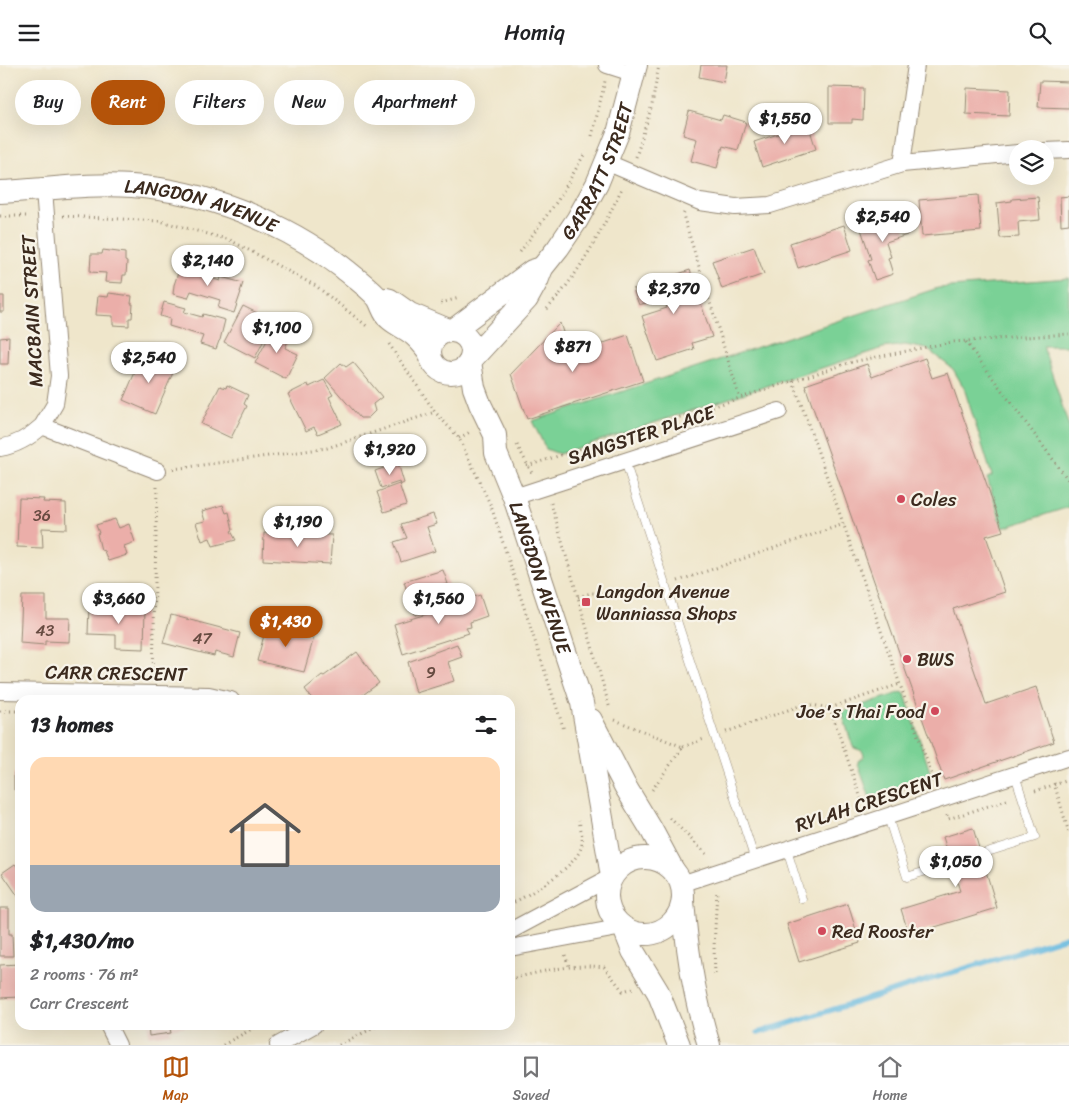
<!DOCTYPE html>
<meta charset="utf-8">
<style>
:root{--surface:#fff;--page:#f6f6f6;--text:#202124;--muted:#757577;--line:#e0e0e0;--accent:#b45309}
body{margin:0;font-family:Sriracha,sans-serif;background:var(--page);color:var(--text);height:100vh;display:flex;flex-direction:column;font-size:19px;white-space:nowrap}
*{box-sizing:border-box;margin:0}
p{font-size:16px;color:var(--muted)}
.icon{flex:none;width:28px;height:28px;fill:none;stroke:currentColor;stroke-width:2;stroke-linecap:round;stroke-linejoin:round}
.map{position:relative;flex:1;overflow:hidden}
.side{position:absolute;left:15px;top:630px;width:500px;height:335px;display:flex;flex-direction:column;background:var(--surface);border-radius:15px;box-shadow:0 5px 20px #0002}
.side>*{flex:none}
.banner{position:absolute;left:15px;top:15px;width:500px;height:45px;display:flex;gap:10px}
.fabs{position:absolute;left:1009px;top:75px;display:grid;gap:10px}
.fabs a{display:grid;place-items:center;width:45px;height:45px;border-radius:50%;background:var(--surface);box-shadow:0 5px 20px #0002;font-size:25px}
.price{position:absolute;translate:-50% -42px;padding:0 11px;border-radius:18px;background:#fff;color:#222;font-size:16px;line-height:32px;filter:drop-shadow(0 1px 2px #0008)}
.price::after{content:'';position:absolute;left:50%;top:30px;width:15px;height:11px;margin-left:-8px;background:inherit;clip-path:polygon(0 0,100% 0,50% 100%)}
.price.selected{background:var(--accent);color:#fff}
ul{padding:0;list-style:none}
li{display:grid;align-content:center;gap:10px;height:265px;padding:0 15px}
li+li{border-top:1px solid var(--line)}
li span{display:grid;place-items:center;height:155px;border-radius:15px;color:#555}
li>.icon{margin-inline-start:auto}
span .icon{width:90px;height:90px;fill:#fffc;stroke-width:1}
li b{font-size:21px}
h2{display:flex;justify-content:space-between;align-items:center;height:60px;padding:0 15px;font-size:21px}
.pill{padding:0 18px;border-radius:22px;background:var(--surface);box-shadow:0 5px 20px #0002;font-size:18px;line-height:45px}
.pill.selected{background:var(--accent);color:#fff}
header{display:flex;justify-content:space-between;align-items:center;height:65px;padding:0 15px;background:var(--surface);font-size:22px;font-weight:600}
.tabs{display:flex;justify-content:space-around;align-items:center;height:70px;border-top:1px solid var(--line);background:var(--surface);font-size:14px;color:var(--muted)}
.tabs a{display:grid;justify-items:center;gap:2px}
.tabs .selected{color:var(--accent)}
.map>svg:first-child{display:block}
</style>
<header><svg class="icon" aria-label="menu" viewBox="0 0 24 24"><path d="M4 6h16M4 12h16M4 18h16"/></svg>Homiq<svg class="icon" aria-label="search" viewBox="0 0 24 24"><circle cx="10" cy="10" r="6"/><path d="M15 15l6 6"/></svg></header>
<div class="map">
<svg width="1069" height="980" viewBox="0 0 1069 980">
<rect width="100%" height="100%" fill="#f7f3e8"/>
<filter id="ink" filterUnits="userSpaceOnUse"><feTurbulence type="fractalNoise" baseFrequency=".02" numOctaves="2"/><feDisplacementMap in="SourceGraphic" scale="10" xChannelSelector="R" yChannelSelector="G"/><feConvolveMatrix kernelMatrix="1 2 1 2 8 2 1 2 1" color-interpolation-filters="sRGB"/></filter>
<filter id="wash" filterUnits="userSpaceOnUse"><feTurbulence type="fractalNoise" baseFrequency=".0096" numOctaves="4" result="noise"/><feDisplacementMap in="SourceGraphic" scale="20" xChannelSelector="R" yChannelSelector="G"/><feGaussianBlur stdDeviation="1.12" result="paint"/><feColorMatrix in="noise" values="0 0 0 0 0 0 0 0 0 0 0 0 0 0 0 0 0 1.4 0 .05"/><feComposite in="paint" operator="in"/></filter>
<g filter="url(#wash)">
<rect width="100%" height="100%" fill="#efe6cb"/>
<path fill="#7ad196" stroke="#5a7e5a" d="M1069 213V281H1043L1069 362V442L1003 463 987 413 992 411 964 323 953 304 927 284 905 280 883 283 559 389 546 384 532 356 938 223Z
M902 627 905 629 932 713 872 734 870 733 858 699V696L864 691C863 683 858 686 853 682L842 648 844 646Z"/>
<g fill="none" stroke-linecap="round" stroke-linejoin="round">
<path stroke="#62b8df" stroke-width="5.5" d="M758 968 1069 871"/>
</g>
<g id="blocks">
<path fill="#ebaea9" d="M701 0H727L724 17 699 12Z
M1040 16 1069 17V43L1038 42Z
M829 22 864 23 863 55 852 54V58H829Z
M967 23 1010 25 1009 51 966 49Z
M689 46 721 55 723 50 746 57 738 85 723 81 717 103 691 96 697 74 683 70Z
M808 59 816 84 762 102 754 77Z
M978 130 981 166 922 171 919 135Z
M1069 131V159L1061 160 1060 132Z
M1038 132 1040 155 1018 157 1019 172 1000 173 997 138 1012 136V134Z
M900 148 907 170 886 177 891 192 888 193 893 209 875 215 868 195 871 194 861 164 876 158 875 156Z
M844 160 852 185 798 203 790 178Z
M754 182 764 209 722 224 712 196Z
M103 185 125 188V196L127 197 126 210H123L122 218 105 217 106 208 90 207 91 189H102Z
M181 199 203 206 202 210 220 216 221 212 243 218 240 227H241L234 248 218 243 220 235 191 226 188 233 173 229 174 220Z
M690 205 712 272 692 278 694 284 657 296 642 251 667 243 664 232 639 240 633 224Z
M109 228 132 231 131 239H133L132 253H129V261L113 260V251L96 250 98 231 108 232Z
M0 231H4V247H0Z
M164 237 186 243 184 247 202 252 203 249 225 255 220 275 219 276 216 284 200 279 203 271 169 261 170 254 160 251Z
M243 241 257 248 248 265 265 273 255 293 224 277Z
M560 258 570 289 628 270 643 316 527 354 511 309Z
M274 262 290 271 285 283 298 289 286 314 255 298Z
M9 272 8 299H0V273Z
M143 289 175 303 155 349 123 335Z
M925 293 932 313 948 308 1003 466 986 471 1005 527 953 544 986 639 1036 622 1054 677 944 715 805 320 867 299 872 312Z
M353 297 382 332 373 339 375 346 368 353H360L325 313 341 298 346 302Z
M324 315 333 330 329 332 342 359 318 369 314 362 306 366 288 329 308 319 309 322Z
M227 320 248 330 244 339 247 341 231 373 201 359 220 321 226 323Z
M398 398 404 418 400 420 399 417 381 423 375 406Z
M399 419 406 440 384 447 377 427Z
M19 433 44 434 43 437 66 438 67 464 42 463 43 483 17 482Z
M223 440 226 448 229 447 233 465 231 466 236 475 213 481 210 473 202 476 196 458 205 456 202 446Z
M433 449 437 459 427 462 435 486 401 497 394 477 407 473 401 459Z
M115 454 119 463 129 459 135 477 124 481 127 490 108 496 104 486 101 485 97 469 99 468 96 460Z
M264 468 332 470 330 499 263 495Z
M443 505 448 519 429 525 436 543 415 550 404 517Z
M480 530 487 551 470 557 471 562 466 563 469 568 403 589 394 559 459 539 458 537Z
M22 531H46V553H70L69 577 45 576V580L20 578Z
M89 541 145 543 144 584 116 583V570L88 569Z
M171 550 240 568 234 592 215 587 214 591 163 578Z
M287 551 297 553 293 567 314 572 304 607 257 596 266 563 283 568Z
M457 579 462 592 448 597 454 616 416 628 408 597Z
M357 587 379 618 356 635H313L305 624 322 610 324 611Z
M14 708H20V725H14Z
M973 763 997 843 909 870 901 844 960 826 943 772Z
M15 799 20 805V834L2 808Z
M848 839 860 878 799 897 787 859Z
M0 843H9V869H12L13 891H0Z
M19 899 20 932 0 933V900Z
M148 960H185V961L170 964 171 968 149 971Z"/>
</g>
</g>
<g filter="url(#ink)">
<use href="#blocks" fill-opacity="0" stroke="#958874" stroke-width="1"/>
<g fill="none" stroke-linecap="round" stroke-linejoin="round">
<defs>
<path id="lane" d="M625 396 755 795
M888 752 907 812 1035 772 1015 710
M787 785 802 834"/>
<path id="street" d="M607 0 635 9
M1045 86 1069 85
M606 97 700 137 735 142 770 140 902 99 1018 88
M902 99 916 0
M42 361 55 339 59 311 44 125
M0 383C17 380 29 373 42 361L158 406
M514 432 779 346
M0 626 209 630 231 635
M681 819 1069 692
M510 866 611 812
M510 883 623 862
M108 960 118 980
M278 980 314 960"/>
<g id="secondary">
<path id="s1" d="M0 127C44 125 88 118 132 121 206 126 283 157 342 202 353 211 367 221 377 232 382 238 383 249 390 254 398 261 408 264 415 271 421 276 425 282 430 288"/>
<path d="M386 234 390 235 410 249 451 266"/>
<path d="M452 266 532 206 542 203"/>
<circle cx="451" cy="287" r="21"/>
<path id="s2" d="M471 295 527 234 537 216 542 203 558 183 577 155 597 119 618 68 636 0"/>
<path id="s3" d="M470 296 474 323 480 339 495 370 496 388 514 432 582 638 612 811"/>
<path d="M591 655 625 721 651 764 673 805"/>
<circle cx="645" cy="831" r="38"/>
<path d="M683 836C687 886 694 933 709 980"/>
<path d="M624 863 633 886 658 927 679 980"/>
</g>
</defs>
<use href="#lane" stroke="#958874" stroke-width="9"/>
<use href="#street" stroke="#958874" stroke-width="18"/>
<use href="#secondary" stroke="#958874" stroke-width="24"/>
<path stroke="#958874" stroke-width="3" stroke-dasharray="1 4" stroke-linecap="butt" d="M592 71 605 16
M636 92 652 40 659 0
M684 148 683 150 740 334
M0 151H29
M63 151 160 156 230 175 316 221 368 262
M520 187 558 135 585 88
M441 238 459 233
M547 244C579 210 602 165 622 123
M966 277 1069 416
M389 279 435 347 459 373 491 441 564 665
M793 316 935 719
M459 373 472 366
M517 380 532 408
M527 401 852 297 952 277 1069 269
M173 404 327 383 435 347
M551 438 610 644
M678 516 844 459
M578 532 591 528 636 530 653 524
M153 613 157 422
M830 643 864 742
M0 646H20
M615 655 683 682 652 725
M726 667 805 639 830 643 900 619
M683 682 704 674
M1054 718 1069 768
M1035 726 1069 715
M947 750 948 754 1010 734
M670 753 708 791
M510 839C528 831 581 800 582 778 583 771 580 762 579 755
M565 890 569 901
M715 909 714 883 717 825
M510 914C541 907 572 898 604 902L623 926 633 923
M223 980 259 960
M339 980 379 960"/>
<use href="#lane" stroke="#fff" stroke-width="8"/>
<use href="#street" stroke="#fff" stroke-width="16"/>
<use href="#secondary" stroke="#fff" stroke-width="22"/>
</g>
</g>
<g fill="#d1495b" stroke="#f7f3e8" stroke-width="2">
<circle cx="901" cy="434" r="5"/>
<rect x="581" y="532" width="10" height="10" rx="2.5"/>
<circle cx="907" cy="594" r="5"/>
<circle cx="935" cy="646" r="5"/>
<circle cx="822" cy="866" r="5"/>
</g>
<g text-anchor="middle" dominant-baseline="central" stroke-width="4.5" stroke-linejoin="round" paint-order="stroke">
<g font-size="16" fill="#674b41">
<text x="42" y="450">36</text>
<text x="45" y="565">43</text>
<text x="202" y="573">47</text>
<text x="431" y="607">9</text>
</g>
<g font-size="19" fill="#3b2a1e" stroke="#f7f3e8">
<text stroke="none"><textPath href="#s2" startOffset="230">GARRATT STREET</textPath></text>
<text stroke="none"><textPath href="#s1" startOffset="204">LANGDON AVENUE</textPath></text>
<text transform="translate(32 246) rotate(-93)">MACBAIN STREET</text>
<text transform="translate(641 370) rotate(-18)">SANGSTER PLACE</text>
<text stroke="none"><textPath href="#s3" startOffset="229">LANGDON AVENUE</textPath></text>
<text transform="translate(116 608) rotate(1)">CARR CRESCENT</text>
<text transform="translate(869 737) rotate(-18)">RYLAH CRESCENT</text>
</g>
<g font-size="19" fill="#3b2a1e" stroke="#f7f3e8" text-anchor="start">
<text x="911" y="434">Coles</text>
<text x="596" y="526">Langdon Avenue<tspan x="596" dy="22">Wanniassa Shops</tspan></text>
<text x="917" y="594">BWS</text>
<text x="925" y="646" text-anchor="end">Joe's Thai Food</text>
<text x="832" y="866">Red Rooster</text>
</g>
</g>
</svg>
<div class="fabs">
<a><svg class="icon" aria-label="layers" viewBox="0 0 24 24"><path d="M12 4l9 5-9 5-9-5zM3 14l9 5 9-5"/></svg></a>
</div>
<b class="price" style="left:785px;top:80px">$1,550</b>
<b class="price" style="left:883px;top:178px">$2,540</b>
<b class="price" style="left:208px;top:222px">$2,140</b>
<b class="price" style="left:674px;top:250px">$2,370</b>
<b class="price" style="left:277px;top:289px">$1,100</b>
<b class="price" style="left:573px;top:308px">$871</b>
<b class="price" style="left:149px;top:319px">$2,540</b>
<b class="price" style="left:390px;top:411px">$1,920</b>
<b class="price" style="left:298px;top:483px">$1,190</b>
<b class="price" style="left:119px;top:560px">$3,660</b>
<b class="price" style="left:439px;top:560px">$1,560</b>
<b class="price selected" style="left:286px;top:583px">$1,430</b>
<b class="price" style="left:956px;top:823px">$1,050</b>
<div class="banner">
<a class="pill">Buy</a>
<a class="pill selected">Rent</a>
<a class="pill">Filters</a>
<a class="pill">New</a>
<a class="pill">Apartment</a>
</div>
<section class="side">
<h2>13 homes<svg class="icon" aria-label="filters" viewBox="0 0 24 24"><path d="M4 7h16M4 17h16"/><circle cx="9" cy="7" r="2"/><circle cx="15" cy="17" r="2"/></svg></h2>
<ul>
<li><span style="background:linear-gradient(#ffd9b3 70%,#9aa5b1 0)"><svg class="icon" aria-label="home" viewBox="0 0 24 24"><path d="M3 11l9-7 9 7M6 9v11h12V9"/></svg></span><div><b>$1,430/mo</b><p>2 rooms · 76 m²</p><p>Carr Crescent</p></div></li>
</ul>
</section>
</div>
<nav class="tabs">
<a class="selected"><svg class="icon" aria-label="map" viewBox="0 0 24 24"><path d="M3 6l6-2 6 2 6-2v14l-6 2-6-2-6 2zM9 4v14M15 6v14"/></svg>Map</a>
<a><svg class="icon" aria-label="saved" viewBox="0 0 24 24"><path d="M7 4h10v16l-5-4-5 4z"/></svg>Saved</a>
<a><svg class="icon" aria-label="home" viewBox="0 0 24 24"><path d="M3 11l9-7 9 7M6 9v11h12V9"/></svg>Home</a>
</nav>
